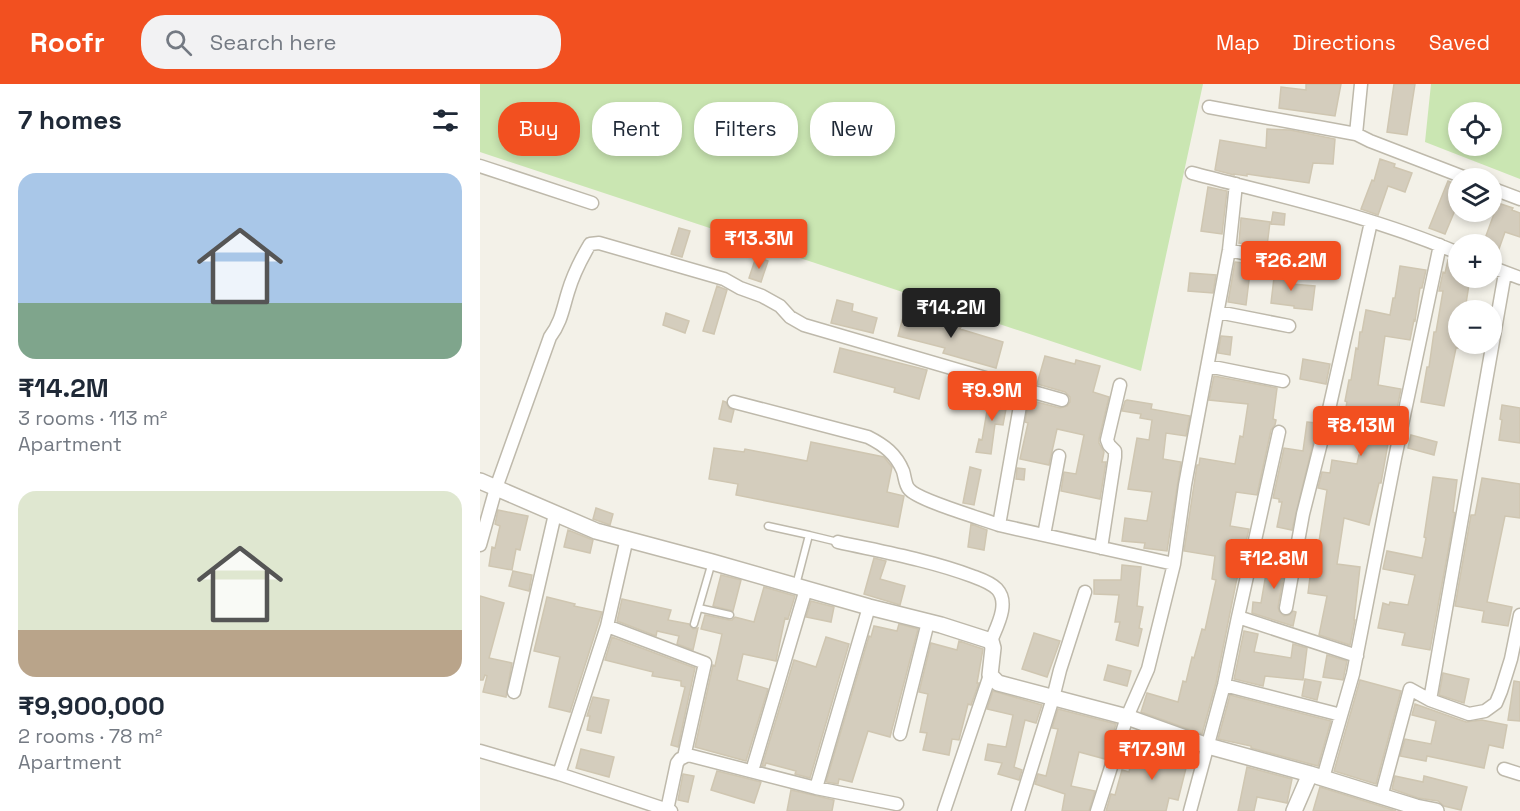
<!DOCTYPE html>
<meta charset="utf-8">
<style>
:root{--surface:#fff;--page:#f2f2f3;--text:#1f2937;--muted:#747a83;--accent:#f25020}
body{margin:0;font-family:"Space Grotesk",sans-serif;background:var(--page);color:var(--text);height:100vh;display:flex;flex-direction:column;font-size:22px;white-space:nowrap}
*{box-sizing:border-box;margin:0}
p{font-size:20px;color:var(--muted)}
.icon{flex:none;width:33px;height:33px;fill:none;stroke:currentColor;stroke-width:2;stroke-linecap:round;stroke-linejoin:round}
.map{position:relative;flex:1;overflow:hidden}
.panel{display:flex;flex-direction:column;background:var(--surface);width:480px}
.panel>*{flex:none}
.guide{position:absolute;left:18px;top:18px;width:570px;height:54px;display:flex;gap:12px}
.controls{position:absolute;left:968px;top:18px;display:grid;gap:12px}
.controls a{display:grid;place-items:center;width:54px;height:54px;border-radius:50%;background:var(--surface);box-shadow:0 3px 9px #0003;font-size:30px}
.price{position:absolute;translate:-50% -51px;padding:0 14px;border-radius:6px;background:var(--accent);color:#fff;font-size:20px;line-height:39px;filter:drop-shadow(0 2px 3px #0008)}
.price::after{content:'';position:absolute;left:50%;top:36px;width:18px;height:14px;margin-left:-9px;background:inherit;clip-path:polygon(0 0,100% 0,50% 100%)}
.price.on{background:#222;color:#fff}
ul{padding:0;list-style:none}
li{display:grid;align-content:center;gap:12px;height:318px;padding:0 18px}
li span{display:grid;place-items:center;height:186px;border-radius:18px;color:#555}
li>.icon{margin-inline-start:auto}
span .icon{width:108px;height:108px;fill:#fffc;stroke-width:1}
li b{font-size:26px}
h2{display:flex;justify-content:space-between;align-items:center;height:72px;padding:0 18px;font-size:26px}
.tag{padding:0 21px;border-radius:24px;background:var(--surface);box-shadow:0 3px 9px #0003;font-size:21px;line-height:54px}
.tag.on{background:var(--accent);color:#fff}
header{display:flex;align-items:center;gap:36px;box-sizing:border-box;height:84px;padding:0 30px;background:var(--accent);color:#fff}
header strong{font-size:28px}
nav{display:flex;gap:33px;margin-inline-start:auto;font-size:21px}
.search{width:420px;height:54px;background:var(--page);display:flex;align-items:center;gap:15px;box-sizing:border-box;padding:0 21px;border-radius:24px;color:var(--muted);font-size:22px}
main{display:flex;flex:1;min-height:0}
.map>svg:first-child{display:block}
</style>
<header>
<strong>Roofr</strong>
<div class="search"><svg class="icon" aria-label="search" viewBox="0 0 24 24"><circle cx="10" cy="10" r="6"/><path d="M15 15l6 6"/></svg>Search here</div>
<nav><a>Map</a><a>Directions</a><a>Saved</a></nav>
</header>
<main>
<section class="panel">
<h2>7 homes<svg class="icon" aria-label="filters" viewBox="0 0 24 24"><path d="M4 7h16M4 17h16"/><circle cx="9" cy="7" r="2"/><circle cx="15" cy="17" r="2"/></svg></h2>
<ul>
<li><span style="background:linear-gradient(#a9c7e8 70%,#7fa58c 0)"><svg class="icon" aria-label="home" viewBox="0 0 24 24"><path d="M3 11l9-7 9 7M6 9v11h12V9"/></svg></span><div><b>₹14.2M</b><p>3 rooms · 113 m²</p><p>Apartment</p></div></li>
<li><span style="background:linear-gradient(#dfe7d0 75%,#b9a48a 0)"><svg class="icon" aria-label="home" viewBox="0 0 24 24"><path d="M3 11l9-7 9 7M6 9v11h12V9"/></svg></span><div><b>₹9,900,000</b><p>2 rooms · 78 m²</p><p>Apartment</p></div></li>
</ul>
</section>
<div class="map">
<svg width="1040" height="727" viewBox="0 0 1040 727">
<rect width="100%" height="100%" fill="#f3f1e8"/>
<path fill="#cae6b2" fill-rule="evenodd" d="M0 0H723L661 287 0 68Z
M951 0H1040V95L945 58ZM978 28H1011V62H978Z"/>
<path fill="#d4cdbd" stroke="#cfc6b1" stroke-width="1.5" d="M826 0H861L855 32 799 24 801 3 826 6Z
M914 0H935L927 51 907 48Z
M787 45 810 46 855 55 853 80 833 79 829 99 767 90V92L754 90V91L735 86 740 56 786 64Z
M900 75 915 80 914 83 932 89 925 108 908 102 898 131 881 125 892 96 894 97Z
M968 97 978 101V119L965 150 949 144Z
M728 103 747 107 742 150 721 147Z
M1018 119 1033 124 1032 126 1040 129V153L1025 148 1015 176 1011 175V160H1003Z
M793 128 805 130 804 141 791 140Z
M761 134 790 138 787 162 759 159Z
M199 144 210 147 202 173 191 170Z
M276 173 288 177 281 198 269 194Z
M968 176 978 178V194H990L985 226H978V264H976L964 322 941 318 947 283H949L954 248H956L963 207H959L963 188 965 189Z
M755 178 771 180 766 221 748 218Z
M920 182 946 186 942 204H940L935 237 934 236 930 256 905 252 898 301 921 305 912 349 910 348 901 399H899L889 441 864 434 857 480 880 483 874 536H875L870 561 839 551 847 512 828 509 832 477H836L847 406 838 404 842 388 850 389 852 376 877 380 879 371H881L886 348 862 343 867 318 865 317 869 296H871L876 264 878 265 880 248H882L886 226 910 231 913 214H915Z
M795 185 809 188 814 187 812 200 835 202 832 226 814 224V222L791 219Z
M710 189 736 191 733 209 708 207Z
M237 202 247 206 234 250 223 247Z
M357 216 373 220 372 227 397 234 393 249 351 239Z
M425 226 454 234V235L481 243 480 245 523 258 516 284 463 269 465 264 418 252Z
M186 229 209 237 205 249 183 241Z
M741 252 752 253 750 271 738 269Z
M360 264 447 286 439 315 414 308 415 304 354 288Z
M565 272 595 280 596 276 620 282 613 308 629 313 619 355V359L624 368 622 378H626L620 415 581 407 584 388 596 390 604 351 577 345 569 381 540 375 548 339 545 338 549 316 580 324 587 322 590 318V313L585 308 557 300Z
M823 275 850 280 846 300 820 295Z
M734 292 797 304 793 335 796 336 795 341 791 346 777 411 756 408 750 442 769 445 756 499 736 599 722 650 661 628 667 609 698 618 703 597 706 598 712 573 714 574 722 545 725 546 736 496 732 495 735 472 704 467 717 381H719L720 374 755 380 760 352 763 353 768 320 729 316Z
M510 310 528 314 523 341 515 340 511 370 496 368 499 355 502 356Z
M647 316 672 320 671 325 710 332 706 352 686 349 683 375 701 378 687 467 664 464 665 459 642 457 645 434 667 437 672 408 648 405 657 354 669 356 672 336 660 334 661 330 642 327 645 317Z
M243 317 246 318 249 324 254 326 251 338 239 335Z
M1022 321 1040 324V359L1019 356 1022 336 1020 335Z
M827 338 836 339V347L812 446 797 443 802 418H799V415L793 414 804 364 823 367Z
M931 351 957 358 954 371 928 364Z
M331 358 404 373 412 383 407 408 424 412 418 443 256 411 258 400 229 395 234 364 264 368 265 365 327 377Z
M490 383 501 386 494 421 483 419Z
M537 384 545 385 544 396 536 395Z
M953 393 977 396 973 428 975 429 950 566 922 561 925 549 898 544 903 519 909 521 910 518 928 521 935 491 903 485 907 467 942 474 946 454 944 453Z
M1002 394 1040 400V434L1025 432 1007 518 1032 523 1028 542 1002 538 1004 527 975 522 991 431H995Z
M116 424 133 430 130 441 113 435Z
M18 426 48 432 40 466 36 465 32 486 9 482 12 463 15 464 20 442 15 440Z
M491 440 507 446 504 466 488 463Z
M88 446 113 456 110 469 84 463Z
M790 466 808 469 798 523 799 527 804 532 809 531 813 527 816 528 813 542 772 529 773 518 781 519Z
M394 474 406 477 400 495 425 502 420 521 384 510Z
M642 481 661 483 657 522 663 523 659 544 662 545 658 562 636 556 640 538H635L639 511 614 510V496H641Z
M33 487 52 491 49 507 29 502Z
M241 491 261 496 253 527 233 522Z
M284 503 315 512 308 535 305 534 296 577 263 570 257 596 288 605 266 677 215 663 233 581 235 582 242 550 221 545 225 531 249 536H252L255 533 274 538Z
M0 512 24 519 9 574 32 579 26 613 3 608 7 592 5 591 3 596H0Z
M67 513 95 520 94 522 122 528 90 628 69 623 80 573 54 567Z
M142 515 191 526 188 536 209 540 213 545 218 544 213 566 197 560 199 552 177 547 176 552 137 537Z
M331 517 354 523 351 538 326 533Z
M419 540 438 545 410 653 388 647 372 698 359 695 358 700 346 698 389 552 391 553 394 542 417 547Z
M764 547 778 550 774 568 811 574 813 560 827 564 823 596 785 592 783 602 754 595Z
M554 549 580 557 567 593 542 585Z
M132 553 215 584 198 663 191 661 205 603 201 602V597L172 592 173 588 125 576Z
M346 553 369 560 330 694 315 690 316 687 286 679 285 682H282L314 576 336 583Z
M479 557 503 565 497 599H499L491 621 488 620 479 656 472 655 469 671 443 666 447 649 440 648 448 610 439 608 451 559 477 566Z
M847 571 867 577 863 596 843 593Z
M628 581 651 587 647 602 624 596Z
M963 589 989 595 984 619 959 611Z
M825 595 841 598 837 616 822 612Z
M880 596 921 607 896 700 854 687Z
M1034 597 1040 598V637L1028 636Z
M513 607 562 621 556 639 545 636 534 683 542 686 539 696 518 690 522 679 505 676 508 660 526 663 533 631 507 625Z
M750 611 851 637 838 682 771 664V662L738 655Z
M113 613 129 616 121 649 107 646 110 632H107Z
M935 620 986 638 1002 636 1027 641 1023 664 1009 661 1004 684 947 672 946 677 920 672 925 655 951 660 956 637 932 631Z
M578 625 636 640 625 675 599 668 591 702 615 707 609 727H582L585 710 555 700 558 690 566 692 578 645 572 644Z
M685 657 714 667 710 681 707 680 698 716 689 714 686 727H626L631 710 635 711 642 686 649 688 653 669 679 676Z
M101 665 134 673 129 693 96 684Z
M767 683 812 695 807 719 777 713 774 727H758Z
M237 687 281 698 274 719 231 706Z
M203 690 214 692 208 718 198 716Z
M915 692 943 698 944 692 987 703 981 726 964 722 958 717 938 714 912 705Z
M840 703 916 727H833Z
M311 706 354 716 352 727H307Z"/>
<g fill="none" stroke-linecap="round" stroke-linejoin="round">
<defs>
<path id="service" d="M288 442 329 451
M316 501 329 451 358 458
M219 524 250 531
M214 540 232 478"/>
<path id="minor" d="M729 23 876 50 890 57 986 94
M876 50 881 0
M0 82 112 119
M712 89C800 112 894 133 978 169
M1011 104 1040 115
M749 166 811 180
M1011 183 1040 194
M738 228 809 242
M728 282 803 297
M543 305 582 316
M254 318 388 353C404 361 416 370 423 387 425 393 425 401 429 405 437 416 503 435 519 441
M564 451 579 372
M358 458C403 468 449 476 492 492 500 495 510 498 517 505 530 519 517 542 511 557
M0 461 16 404 70 253C81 239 83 224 88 208 93 191 101 175 110 160L119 159 244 195 260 204 282 212 300 222 310 233 324 241 543 305 519 441 694 480
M621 464 635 373V367L629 361 627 356 640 301
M806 524 823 430 845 343 891 138
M758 533 799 348
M127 542 225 579 204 673
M744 601 861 631
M34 608 75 430
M950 616 1025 189
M420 650 448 538
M0 667 79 690 191 727
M1024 685 1040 690
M272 687 326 505
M79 690 127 542 147 454
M843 694 873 590 915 374 960 161
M336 704 417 720
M901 713 930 605 950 616 989 630 1005 627 1016 619 1021 607 1031 575 1040 531
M187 726 197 679 200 675 208 671 336 704 389 523
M464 727 510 591
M538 727 573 614 580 586 605 508
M617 727 647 633 668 585 694 480 705 401 749 166 756 100
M710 727 744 601 758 533 877 572"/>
<path id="tertiary" d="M0 397 116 447 232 478 389 523 461 541 511 557 513 564 510 591 518 599 647 633 728 662 830 690 936 723 956 727
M814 727 830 690"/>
</defs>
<use href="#service" stroke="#beb9ab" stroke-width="9"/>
<use href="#minor" stroke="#beb9ab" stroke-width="15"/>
<use href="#tertiary" stroke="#beb9ab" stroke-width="18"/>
<use href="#service" stroke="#fff" stroke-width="6"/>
<use href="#minor" stroke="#fff" stroke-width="12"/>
<use href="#tertiary" stroke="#fff" stroke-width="15"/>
</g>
</svg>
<div class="controls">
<a><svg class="icon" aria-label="locate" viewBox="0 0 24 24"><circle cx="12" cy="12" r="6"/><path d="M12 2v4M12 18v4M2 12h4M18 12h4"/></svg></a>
<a><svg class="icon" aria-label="layers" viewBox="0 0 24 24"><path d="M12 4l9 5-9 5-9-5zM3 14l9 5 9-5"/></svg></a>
<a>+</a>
<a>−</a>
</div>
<b class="price" style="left:279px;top:186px">₹13.3M</b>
<b class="price" style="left:811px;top:208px">₹26.2M</b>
<b class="price on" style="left:471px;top:255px">₹14.2M</b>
<b class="price" style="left:512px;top:338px">₹9.9M</b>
<b class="price" style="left:881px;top:373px">₹8.13M</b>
<b class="price" style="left:794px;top:506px">₹12.8M</b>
<b class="price" style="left:672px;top:697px">₹17.9M</b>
<div class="guide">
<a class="tag on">Buy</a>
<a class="tag">Rent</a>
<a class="tag">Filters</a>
<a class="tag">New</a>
</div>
</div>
</main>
